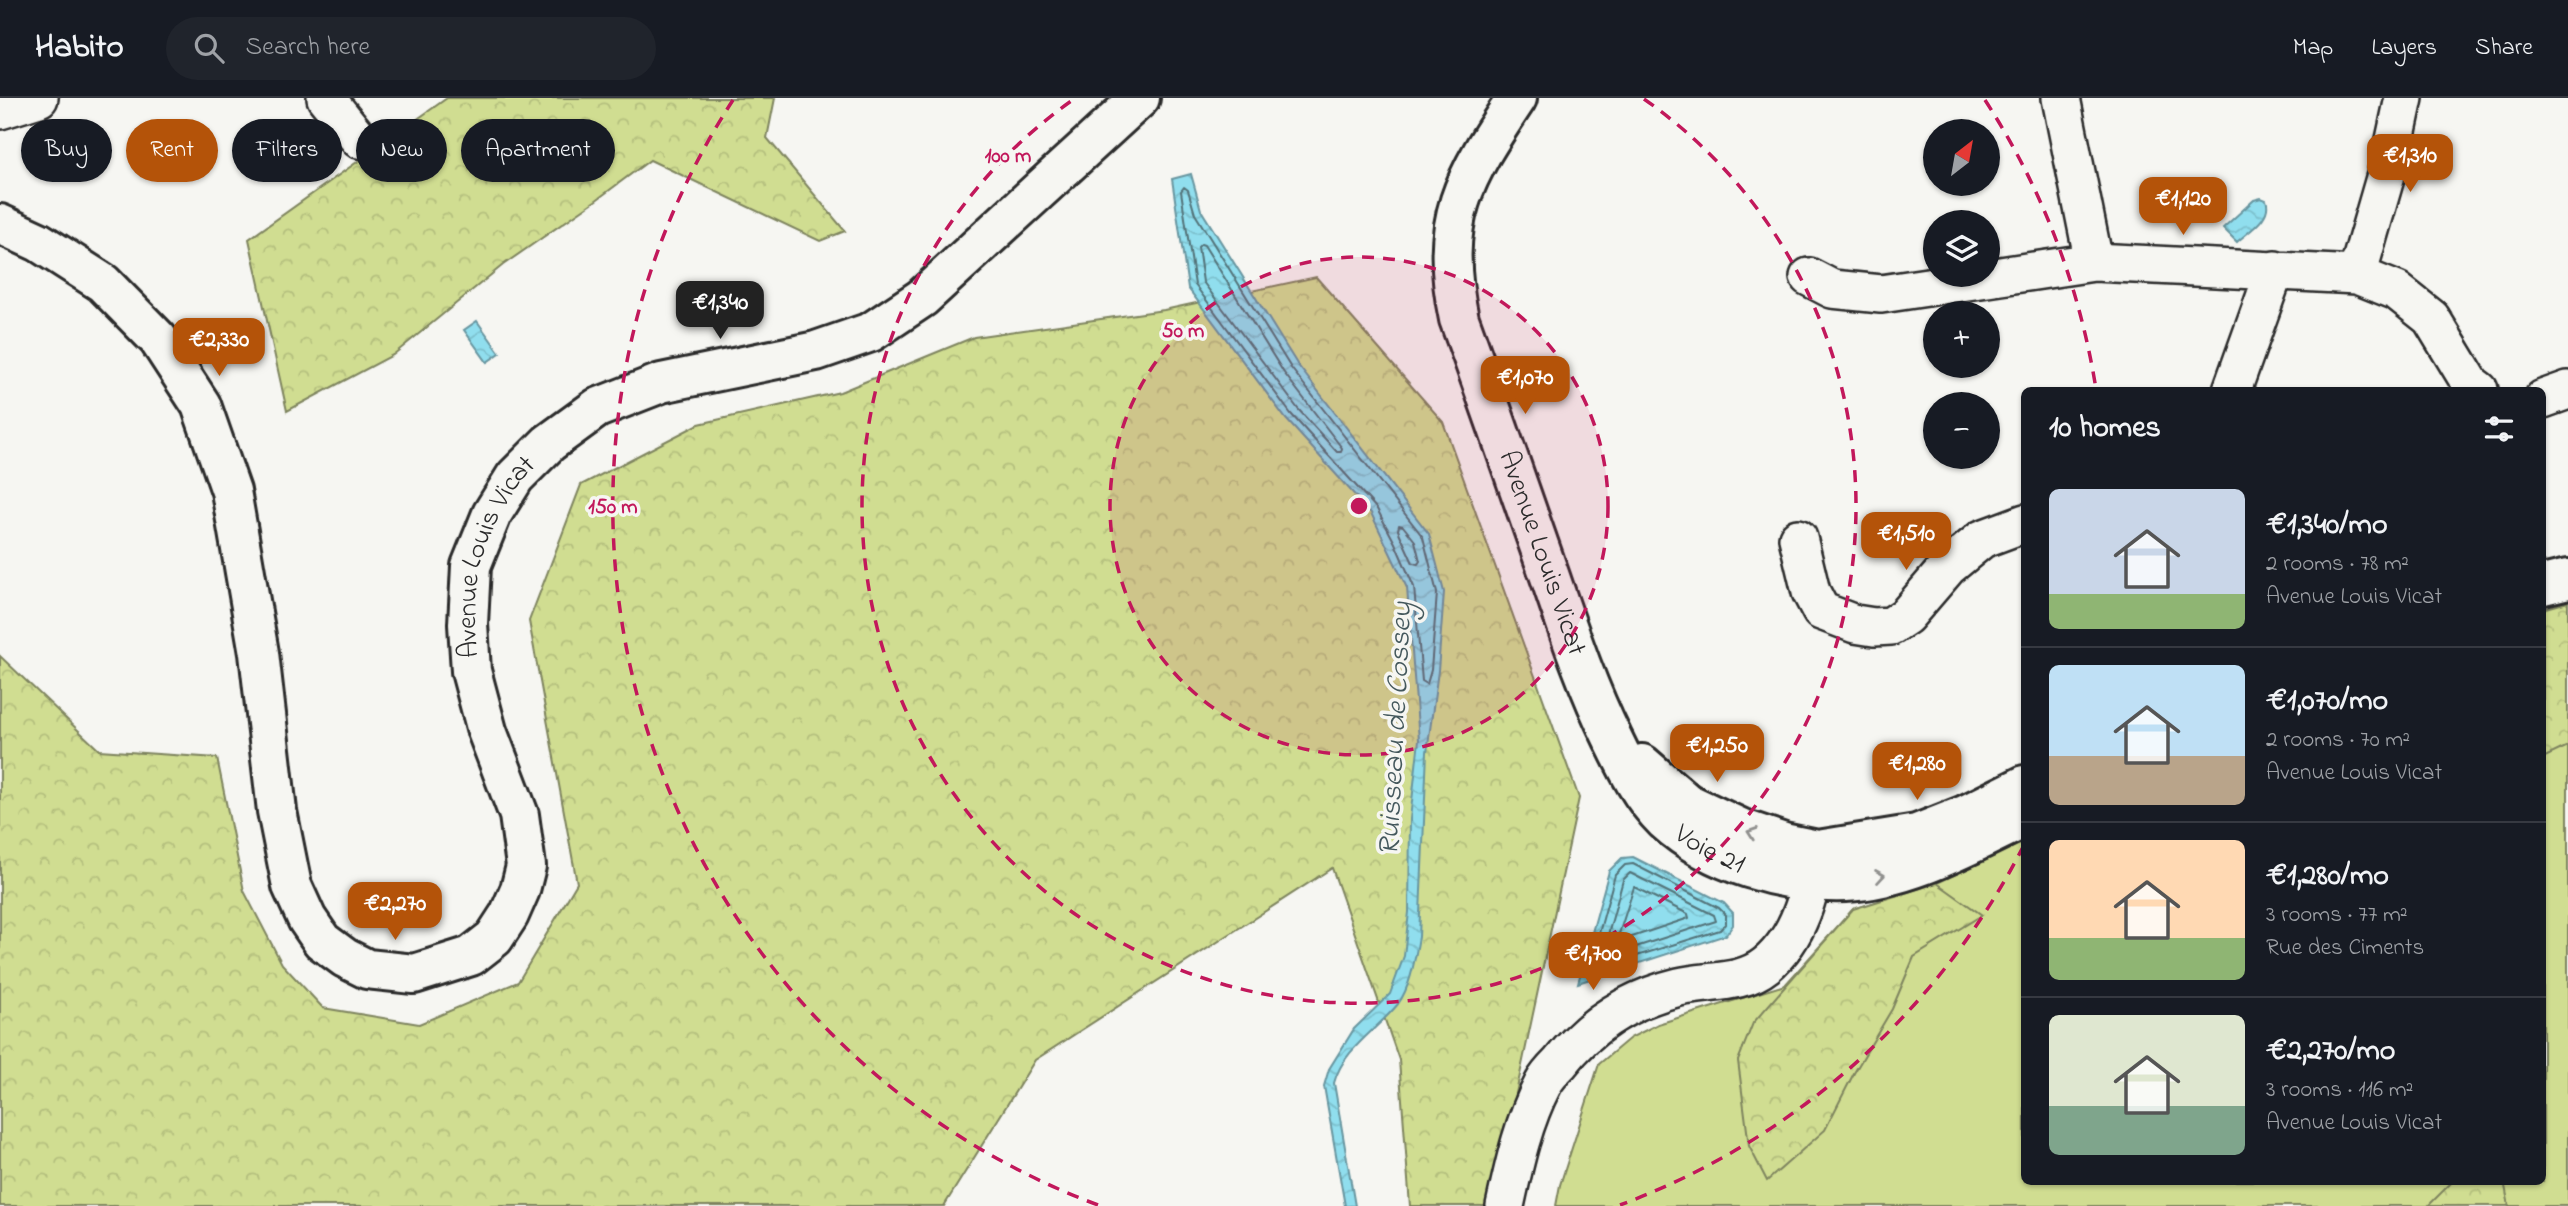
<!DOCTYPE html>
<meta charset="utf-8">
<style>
:root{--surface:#171b24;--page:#20242c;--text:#f1f3f6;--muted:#9ea1a6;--line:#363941;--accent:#b45309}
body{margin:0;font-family:"Indie Flower",sans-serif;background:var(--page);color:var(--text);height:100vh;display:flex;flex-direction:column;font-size:26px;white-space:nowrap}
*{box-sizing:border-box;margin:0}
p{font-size:23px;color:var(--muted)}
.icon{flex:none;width:38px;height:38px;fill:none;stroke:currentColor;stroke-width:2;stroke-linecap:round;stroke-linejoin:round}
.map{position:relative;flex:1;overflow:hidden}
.drawer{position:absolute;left:2021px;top:289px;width:525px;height:798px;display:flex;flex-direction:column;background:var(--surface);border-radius:10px;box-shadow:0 2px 5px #0004}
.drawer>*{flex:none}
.hud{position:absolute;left:21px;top:21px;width:665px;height:63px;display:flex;gap:14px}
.needle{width:46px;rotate:31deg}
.controls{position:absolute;left:1923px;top:21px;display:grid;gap:14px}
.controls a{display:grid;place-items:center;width:77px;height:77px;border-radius:50%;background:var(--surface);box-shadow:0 2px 5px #0004;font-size:35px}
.price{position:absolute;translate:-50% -60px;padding:0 16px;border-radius:14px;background:var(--accent);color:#fff;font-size:23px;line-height:46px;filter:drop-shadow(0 2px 4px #0008)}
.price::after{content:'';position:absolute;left:50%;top:42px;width:21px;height:16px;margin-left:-10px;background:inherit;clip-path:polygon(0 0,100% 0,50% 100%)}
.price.selected{background:#222;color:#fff}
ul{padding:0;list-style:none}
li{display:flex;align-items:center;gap:21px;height:175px;padding:0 28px}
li+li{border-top:2px solid var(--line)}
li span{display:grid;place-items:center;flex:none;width:196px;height:140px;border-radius:10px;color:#555}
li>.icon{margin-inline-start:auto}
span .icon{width:84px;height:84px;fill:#fffc;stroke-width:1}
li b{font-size:30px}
h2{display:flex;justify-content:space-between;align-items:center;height:84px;padding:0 28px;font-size:30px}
.pill{padding:0 24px;border-radius:32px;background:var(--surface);box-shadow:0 2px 5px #0004;font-size:24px;line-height:63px}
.pill.selected{background:var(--accent);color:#fff}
header{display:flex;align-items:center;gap:42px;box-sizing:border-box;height:98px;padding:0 35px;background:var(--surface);border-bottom:2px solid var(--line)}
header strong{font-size:33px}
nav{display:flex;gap:38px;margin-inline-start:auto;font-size:24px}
.search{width:490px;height:63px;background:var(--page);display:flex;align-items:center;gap:18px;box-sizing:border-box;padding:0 24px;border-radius:38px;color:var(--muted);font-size:26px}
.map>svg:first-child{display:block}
</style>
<header>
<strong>Habito</strong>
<div class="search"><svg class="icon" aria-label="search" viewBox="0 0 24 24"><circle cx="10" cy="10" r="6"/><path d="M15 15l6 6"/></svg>Search here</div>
<nav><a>Map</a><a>Layers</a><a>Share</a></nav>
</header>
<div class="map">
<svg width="2568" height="1108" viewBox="0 0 2568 1108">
<defs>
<pattern id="forest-crowns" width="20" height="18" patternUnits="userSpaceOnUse" patternTransform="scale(1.75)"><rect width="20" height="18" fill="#d0dd91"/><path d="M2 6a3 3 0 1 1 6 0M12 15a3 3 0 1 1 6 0" fill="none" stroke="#b3be7d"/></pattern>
<pattern id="water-waves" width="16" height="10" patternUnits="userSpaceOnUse" patternTransform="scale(1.75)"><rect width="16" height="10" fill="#90deee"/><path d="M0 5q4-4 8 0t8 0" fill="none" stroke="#7cbfcc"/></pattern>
</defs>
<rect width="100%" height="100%" fill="#f6f6f2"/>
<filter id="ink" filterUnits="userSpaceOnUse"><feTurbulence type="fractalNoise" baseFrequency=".0143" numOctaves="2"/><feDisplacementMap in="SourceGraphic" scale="14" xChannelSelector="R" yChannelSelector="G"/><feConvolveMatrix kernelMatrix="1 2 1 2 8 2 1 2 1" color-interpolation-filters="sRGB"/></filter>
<g filter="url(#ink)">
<path fill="#d0dd91" stroke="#7e845e" stroke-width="2" d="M2568 504V1108H1556L1560 1087 1599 966 1630 940 1658 926 1785 887 1853 811 1937 785 2025 743V1083H2543V511Z"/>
<path fill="url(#forest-crowns)" stroke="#7e845e" stroke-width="2" d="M447 0H775L767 40 845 133 820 143 650 62 595 103 503 167 393 257 287 313 249 141Z
M1316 179 1443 324 1579 700 1492 1108H1410L1399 962 1332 770 1035 962 944 1108H0V558L99 652 217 660 244 793 282 866 323 910 419 926 518 884 577 785 529 523 581 387 699 326 840 294 974 239 1164 212Z
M2568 504V648L2543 660V511Z
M1937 785 1982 817 1914 859 1892 911 1854 975 1825 1032 1767 1083 1749 1048 1738 963 1753 925 1853 811Z
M2453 1083H2504L2509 1108H2428Z"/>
<path fill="url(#water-waves)" stroke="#6896a0" stroke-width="2" d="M1191 76 1201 112 1297 266 1429 436 1444 494 1438 573 1427 654 1419 839C1415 860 1411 888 1398 906 1377 932 1343 951 1334 985L1355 1108H1345L1324 988 1329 971 1354 931 1390 896 1404 858 1409 814 1410 721 1419 642 1407 490 1371 415 1286 321 1188 190 1172 81Z
M2261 100 2266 102C2273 119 2249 133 2237 144L2223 130 2254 102Z
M477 223 500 255 487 264 464 232Z
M1633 759 1724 805 1733 815V827L1726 837 1578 885 1609 773 1622 760Z"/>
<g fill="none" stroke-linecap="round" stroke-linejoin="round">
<path stroke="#537379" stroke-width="2" d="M1184 89 1188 92 1195 116 1291 270 1423 439 1437 495 1431 572 1427 586 1422 583 1414 489 1395 445 1377 411 1291 316 1195 187 1181 93Z
M1201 146 1204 147 1284 275 1342 350 1341 354H1337L1298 311 1203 184 1198 149Z
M1399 427 1403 428 1415 443 1420 463 1418 466 1413 465 1398 432Z
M1633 766 1719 810 1726 817V825L1720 832 1592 872 1590 868 1615 777 1625 767Z
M1630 775 1714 817 1716 823 1605 859 1603 855 1623 782Z
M1634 789 1688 816 1689 820 1620 843 1618 839Z"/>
<defs>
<path id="minor" d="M326 0 359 41
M2061 0 2094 164
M0 12 39 0
M2357 177 2392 56 2404 0
M1809 179 1832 191 1881 196 2094 164 2357 177 2397 193 2431 220 2471 286 2479 292
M2232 292 2275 172
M2543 301 2568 292
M1798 440 1811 494 1821 513 1855 526 1874 529 1891 528 1906 518 1948 469 1982 441 2025 425
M1505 1108C1514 1067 1523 1024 1543 986 1547 978 1554 971 1560 965 1591 925 1630 901 1679 889 1709 882 1741 887 1766 867 1800 839 1810 794 1818 753"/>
<g id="major">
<path id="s1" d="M1517 0C1463 81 1438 121 1459 221 1490 306 1519 391 1549 476 1568 531 1586 586 1612 639 1627 670 1640 698 1665 723 1712 766 1783 786 1846 784 1910 781 1968 747 2025 720"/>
<path id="s2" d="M0 126 39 144 103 185 158 241 201 307 231 393 259 555 277 713 292 788 307 821 322 843 345 860 367 871 414 876 471 858 494 840 509 817 520 792 526 768 519 717 487 633 471 573 468 526 471 468 492 416 515 379 549 345 597 310 661 285 816 253 871 234 922 200 1140 0"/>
<path d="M2543 487 2568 481"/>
<path d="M1642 666 1687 705 1740 730 1784 745 1818 752 1917 736 1965 717 2025 687"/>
</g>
</defs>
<use href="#minor" stroke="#2b2b2b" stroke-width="42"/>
<use href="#major" stroke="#2b2b2b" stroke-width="44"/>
<use href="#minor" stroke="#f6f6f2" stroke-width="37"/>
<use href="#major" stroke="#f6f6f2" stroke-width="38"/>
</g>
<defs><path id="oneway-chevron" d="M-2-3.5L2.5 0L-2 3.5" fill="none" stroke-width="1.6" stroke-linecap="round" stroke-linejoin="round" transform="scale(1.75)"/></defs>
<g stroke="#90908e">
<use href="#oneway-chevron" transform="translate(1752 735) rotate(-161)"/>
<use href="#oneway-chevron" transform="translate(1880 778) rotate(-9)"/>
</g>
</g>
<circle cx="1359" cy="408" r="249" fill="#c2185b" fill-opacity=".12"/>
<g fill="none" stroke="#c2185b" stroke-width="3.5" stroke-dasharray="12 9">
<circle cx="1359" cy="408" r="249"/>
<path d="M1644 1A497 497 0 1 1 1074 1"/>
<path d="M2024 747A746 746 0 0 1 1620 1107M1098 1107A746 746 0 0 1 733 2M1985 2A746 746 0 0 1 2096 291"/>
</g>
<g text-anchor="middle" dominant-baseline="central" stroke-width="7" stroke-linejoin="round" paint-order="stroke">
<g font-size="28" fill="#2b2b2b" stroke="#f6f6f2">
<text stroke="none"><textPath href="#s1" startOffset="486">Avenue Louis Vicat</textPath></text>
<text stroke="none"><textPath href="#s2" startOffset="1423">Avenue Louis Vicat</textPath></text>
<text stroke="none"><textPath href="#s1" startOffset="836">Voie 21</textPath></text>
</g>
<g font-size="30" font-style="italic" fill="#44585c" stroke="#f6f6f2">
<text transform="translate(1397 631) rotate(-87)">Ruisseau de Cossey</text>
</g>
</g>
<circle cx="1359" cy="408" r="10" fill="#c2185b" stroke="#f6f6f2" stroke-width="3.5"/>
<g font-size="21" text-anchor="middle" font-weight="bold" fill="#c2185b" stroke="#f6f6f2" stroke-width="7" stroke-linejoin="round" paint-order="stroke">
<text x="1008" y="64">100 m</text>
<text x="1183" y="239">50 m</text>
<text x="613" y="415">150 m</text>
</g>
</svg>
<div class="controls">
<a><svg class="needle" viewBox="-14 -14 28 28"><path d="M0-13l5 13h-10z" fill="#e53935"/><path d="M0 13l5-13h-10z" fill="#9ea1a6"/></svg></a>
<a><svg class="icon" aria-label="layers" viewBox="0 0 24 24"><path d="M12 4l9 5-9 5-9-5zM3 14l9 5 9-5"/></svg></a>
<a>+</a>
<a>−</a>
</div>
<b class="price" style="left:2410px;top:96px">€1,310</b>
<b class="price" style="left:2183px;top:139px">€1,120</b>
<b class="price selected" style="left:720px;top:243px">€1,340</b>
<b class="price" style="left:219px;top:280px">€2,330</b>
<b class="price" style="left:1525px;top:318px">€1,070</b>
<b class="price" style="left:1906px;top:474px">€1,510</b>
<b class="price" style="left:1717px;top:686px">€1,250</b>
<b class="price" style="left:1917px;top:704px">€1,280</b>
<b class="price" style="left:395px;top:844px">€2,270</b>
<b class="price" style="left:1593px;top:894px">€1,700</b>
<div class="hud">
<a class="pill">Buy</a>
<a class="pill selected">Rent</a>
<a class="pill">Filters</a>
<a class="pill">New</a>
<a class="pill">Apartment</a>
</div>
<section class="drawer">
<h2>10 homes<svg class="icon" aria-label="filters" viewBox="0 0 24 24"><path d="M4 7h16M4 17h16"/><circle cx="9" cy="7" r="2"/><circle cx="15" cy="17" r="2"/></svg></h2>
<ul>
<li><span style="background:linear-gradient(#c9d6e8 75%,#8fb573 0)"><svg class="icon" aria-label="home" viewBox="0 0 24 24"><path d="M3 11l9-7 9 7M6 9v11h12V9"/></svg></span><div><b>€1,340/mo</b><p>2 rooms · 78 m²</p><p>Avenue Louis Vicat</p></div></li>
<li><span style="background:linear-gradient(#bfe0f5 65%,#b9a48a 0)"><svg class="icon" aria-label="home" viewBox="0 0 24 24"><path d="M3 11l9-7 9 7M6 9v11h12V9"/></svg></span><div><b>€1,070/mo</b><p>2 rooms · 70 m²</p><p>Avenue Louis Vicat</p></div></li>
<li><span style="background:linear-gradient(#ffd9b3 70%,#8fb573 0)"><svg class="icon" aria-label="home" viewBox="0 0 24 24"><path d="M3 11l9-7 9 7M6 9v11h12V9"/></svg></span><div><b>€1,280/mo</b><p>3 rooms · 77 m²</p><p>Rue des Ciments</p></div></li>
<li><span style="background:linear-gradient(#dfe7d0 65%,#7fa58c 0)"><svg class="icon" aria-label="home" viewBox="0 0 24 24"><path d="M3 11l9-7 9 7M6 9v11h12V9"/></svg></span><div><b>€2,270/mo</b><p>3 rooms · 116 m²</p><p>Avenue Louis Vicat</p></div></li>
</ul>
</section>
</div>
